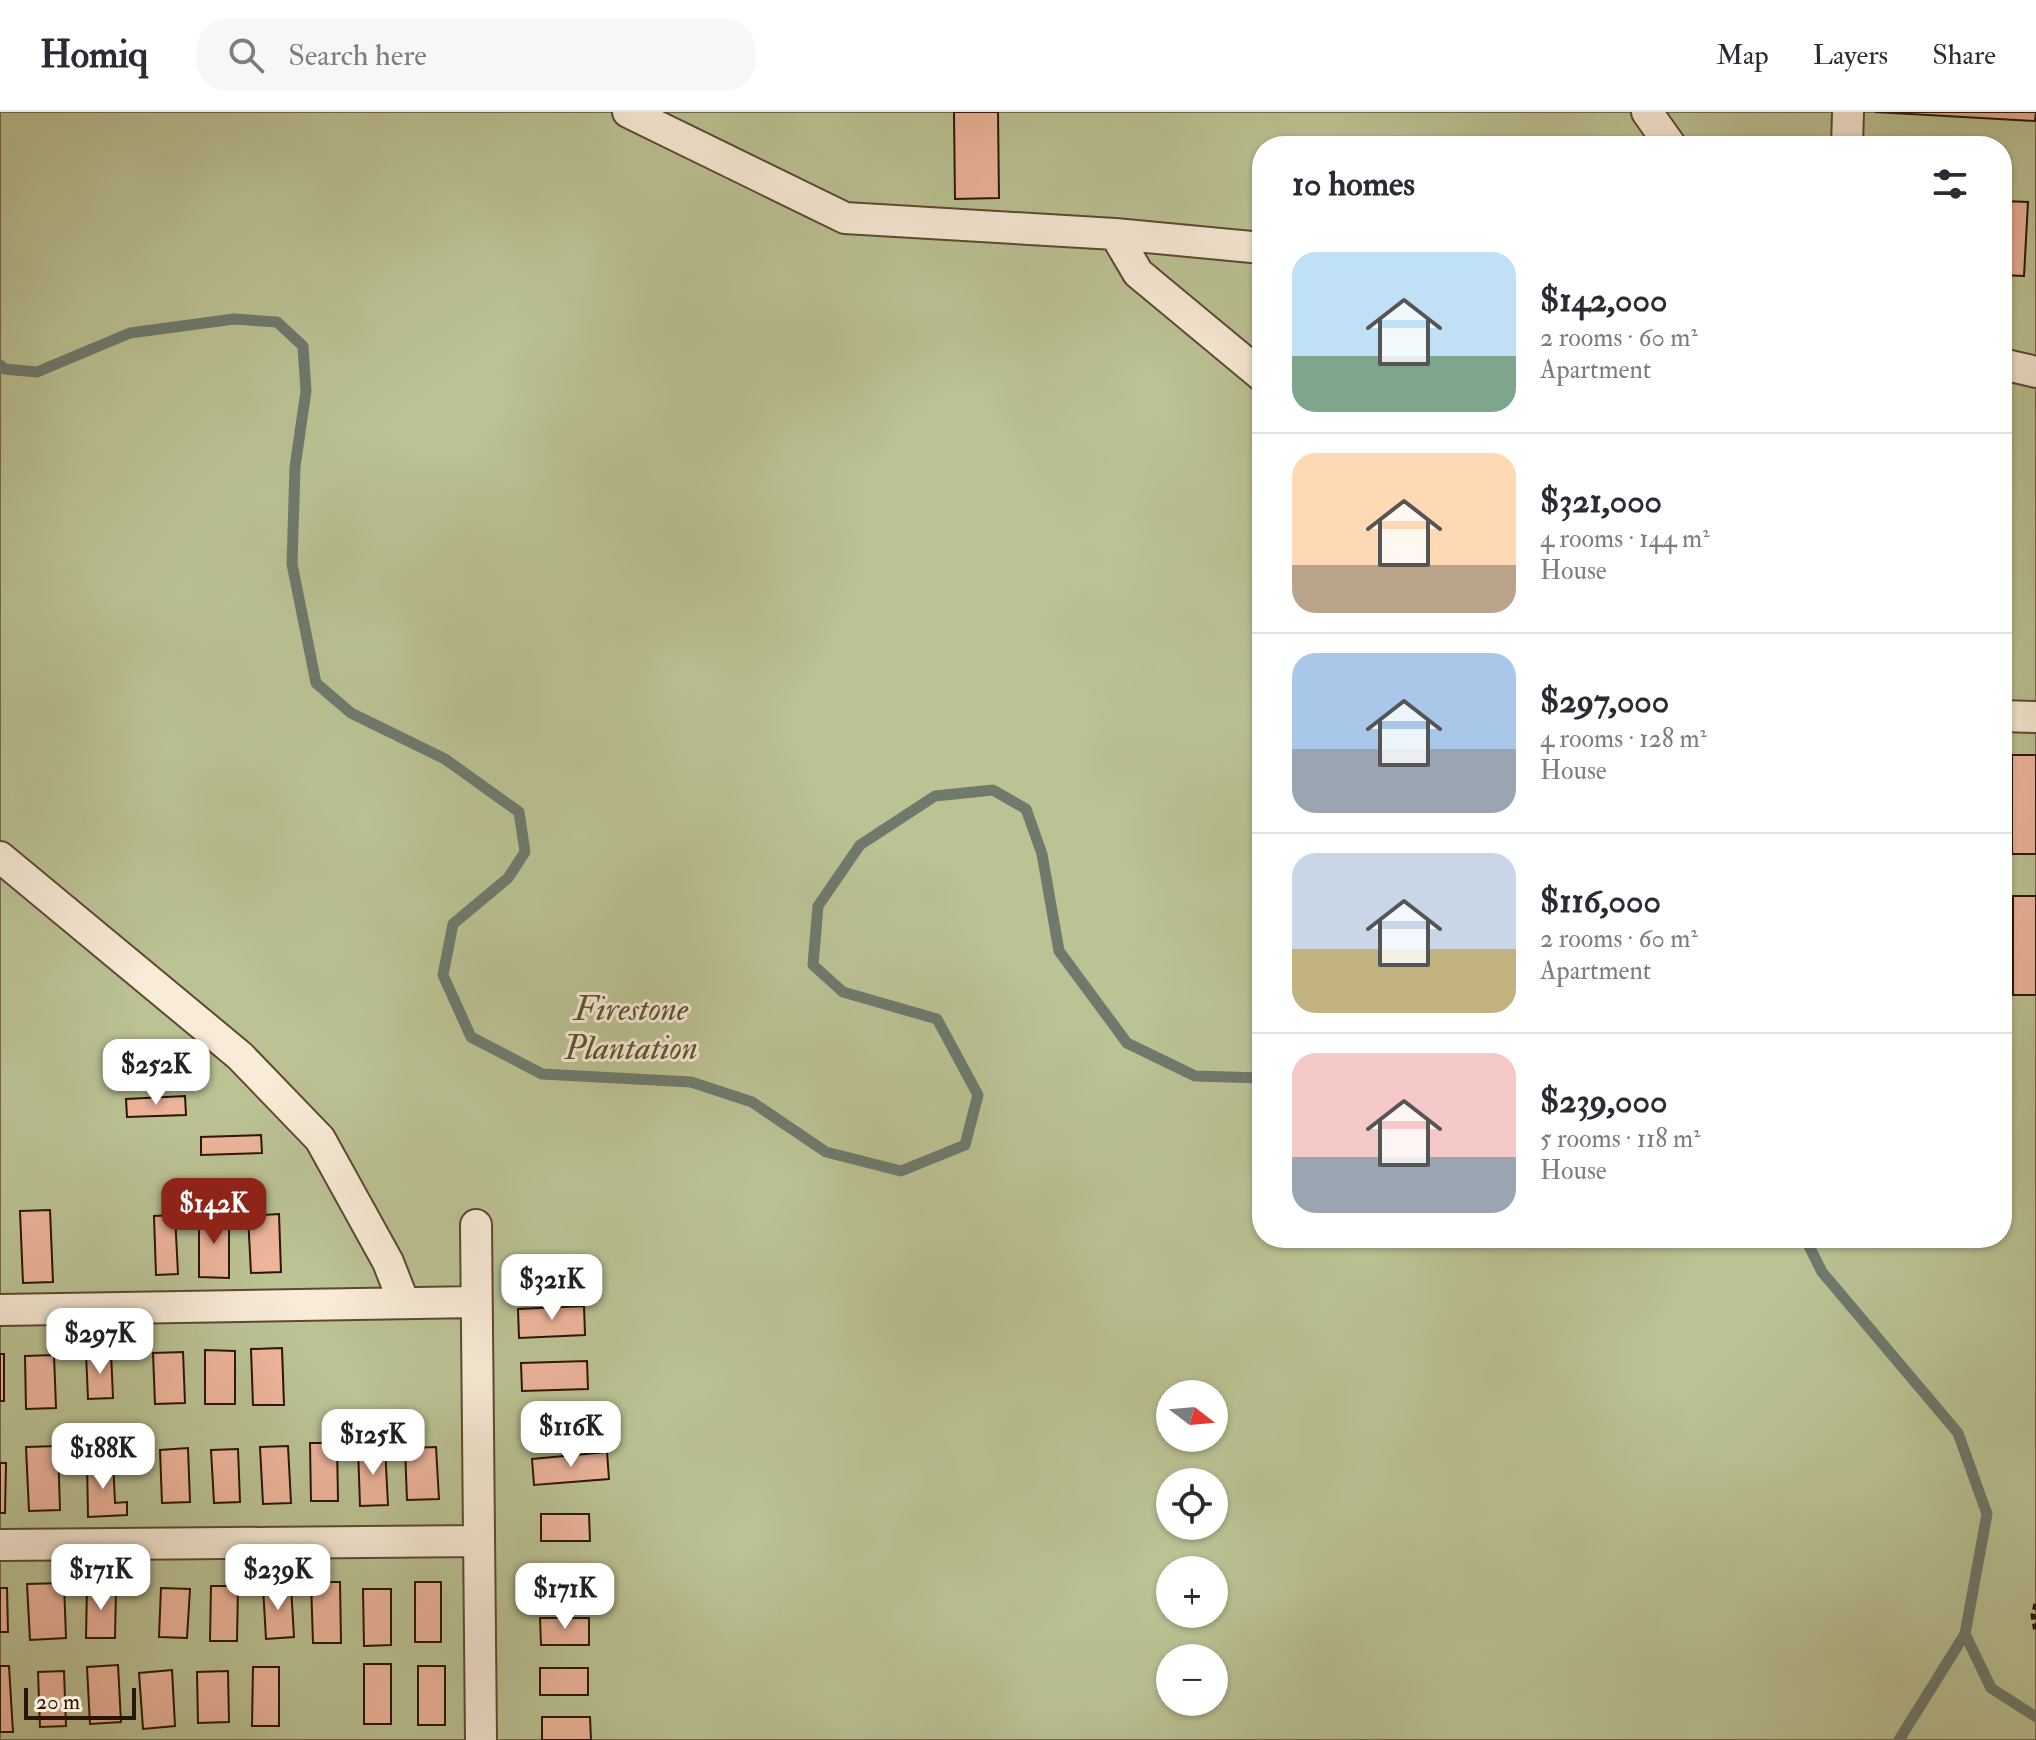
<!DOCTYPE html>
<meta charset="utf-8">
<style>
:root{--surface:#fff;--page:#f7f7f7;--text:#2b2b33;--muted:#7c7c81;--line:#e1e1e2;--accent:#8f2418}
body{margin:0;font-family:"IM FELL Double Pica",serif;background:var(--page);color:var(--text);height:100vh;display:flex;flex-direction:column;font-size:30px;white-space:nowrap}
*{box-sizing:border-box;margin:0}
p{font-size:26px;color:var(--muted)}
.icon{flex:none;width:44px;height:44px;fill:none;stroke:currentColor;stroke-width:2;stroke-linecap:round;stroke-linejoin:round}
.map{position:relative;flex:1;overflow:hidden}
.panel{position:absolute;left:1252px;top:24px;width:760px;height:1112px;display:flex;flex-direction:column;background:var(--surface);border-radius:32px;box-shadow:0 2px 6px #0004}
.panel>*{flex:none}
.needle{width:52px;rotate:106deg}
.fabs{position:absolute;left:1156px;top:1268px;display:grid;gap:16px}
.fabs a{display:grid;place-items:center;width:72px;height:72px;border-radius:50%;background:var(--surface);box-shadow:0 2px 6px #0004;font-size:40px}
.scale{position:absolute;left:24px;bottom:20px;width:112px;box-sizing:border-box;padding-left:8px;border:4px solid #2b1500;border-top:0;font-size:22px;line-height:28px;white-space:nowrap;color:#2b1500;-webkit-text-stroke:6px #f8ebd7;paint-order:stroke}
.price{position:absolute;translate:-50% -68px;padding:0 18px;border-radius:16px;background:#fff;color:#222;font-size:26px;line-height:52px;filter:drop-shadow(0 2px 4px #0008)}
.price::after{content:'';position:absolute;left:50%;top:48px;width:24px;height:18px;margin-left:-12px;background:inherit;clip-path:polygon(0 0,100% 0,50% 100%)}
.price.on{background:var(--accent);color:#fff}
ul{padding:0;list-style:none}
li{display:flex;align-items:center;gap:24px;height:200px;padding:0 40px}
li+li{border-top:2px solid var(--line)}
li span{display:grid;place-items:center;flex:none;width:224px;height:160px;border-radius:24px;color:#555}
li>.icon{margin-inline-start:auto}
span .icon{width:96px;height:96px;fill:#fffc;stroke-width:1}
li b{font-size:34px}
h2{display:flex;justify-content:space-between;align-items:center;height:96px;padding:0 40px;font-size:34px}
header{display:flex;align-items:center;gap:48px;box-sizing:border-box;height:112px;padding:0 40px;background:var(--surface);border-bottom:2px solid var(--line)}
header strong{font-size:38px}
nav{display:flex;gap:44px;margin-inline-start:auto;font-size:28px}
.search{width:560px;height:72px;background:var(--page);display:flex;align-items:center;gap:20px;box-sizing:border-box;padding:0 28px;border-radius:32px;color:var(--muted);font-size:30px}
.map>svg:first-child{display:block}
</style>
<header>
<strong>Homiq</strong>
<div class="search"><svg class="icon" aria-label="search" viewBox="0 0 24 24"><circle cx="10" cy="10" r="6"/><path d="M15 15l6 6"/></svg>Search here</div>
<nav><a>Map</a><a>Layers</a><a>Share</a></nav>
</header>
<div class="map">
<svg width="2036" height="1628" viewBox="0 0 2036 1628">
<rect width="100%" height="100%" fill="#f5e0c2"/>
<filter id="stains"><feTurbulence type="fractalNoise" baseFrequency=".0025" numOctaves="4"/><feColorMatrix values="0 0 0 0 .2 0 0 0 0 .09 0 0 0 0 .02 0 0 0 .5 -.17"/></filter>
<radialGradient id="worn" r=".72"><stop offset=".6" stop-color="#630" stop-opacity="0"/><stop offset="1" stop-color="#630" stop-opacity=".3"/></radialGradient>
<path fill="#bbc294" stroke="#736c4a" stroke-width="2" fill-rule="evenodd" d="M0 0H2036V1628H0ZM1262 34H2002V1126H1262ZM1170 1282H1214V1326H1170ZM1170 1370H1214V1414H1170ZM1170 1458H1214V1502H1170ZM1170 1546H1214V1590H1170Z"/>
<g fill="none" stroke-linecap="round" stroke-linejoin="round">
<path stroke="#6f7a6d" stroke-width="11" d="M0 253 4 257 37 260 130 221 234 207 277 210 303 234 306 279 295 355 292 452 316 571 351 601 445 647 519 700 525 740 508 766 453 812 443 863 471 925 542 962 691 970 752 990 826 1040 901 1059 965 1033 978 983 937 907 843 880 813 853 818 794 860 733 935 684 993 678 1026 697 1042 742 1059 839 1127 931 1195 964 1262 966
M1805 1126 1822 1160 1958 1321 1987 1402 1965 1522 1899 1628
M1965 1522 1991 1576 2036 1605"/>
</g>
<path fill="#edb59c" stroke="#2b1500" stroke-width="2" d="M954 0H998L999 86 955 87Z
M1875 0H2036L2035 9Z
M2002 89 2028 90 2024 164 2002 163Z
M2012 643H2036V742H2012Z
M2013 784H2036V883H2013Z
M185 984 186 1003 127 1005 126 987Z
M261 1023 262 1041 201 1043V1025Z
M50 1098 53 1170 23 1171 20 1099Z
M279 1102 281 1160 251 1161 248 1104Z
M175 1103 178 1162 156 1163 154 1104Z
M199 1103 229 1104V1166L199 1165Z
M584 1194 585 1223 519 1226 518 1197Z
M282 1236 284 1293H253L251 1237Z
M205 1238 235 1239V1292H205Z
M111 1240 113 1286 88 1287 86 1241Z
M183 1240 185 1291 155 1292 153 1241Z
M0 1242H4V1289H0Z
M54 1243 56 1296 26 1297 25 1244Z
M587 1249 588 1277 522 1279 521 1251Z
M587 1296 589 1322 531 1326 530 1300Z
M310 1331H337L338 1389H311Z
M58 1334 60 1398 29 1399 26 1335Z
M288 1334 291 1391 263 1392 260 1335Z
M385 1335 388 1393 360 1394 358 1336Z
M436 1335 439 1387 407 1388 405 1336Z
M188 1336 190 1390 162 1391 160 1338Z
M238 1337 240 1390 214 1391 211 1338Z
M607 1340 609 1367 534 1373 532 1347Z
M113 1348 115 1391 127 1390V1403L88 1405 87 1349Z
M0 1351H6L5 1401H0Z
M541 1402H589L590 1429H541Z
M540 1452H588V1479H540Z
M311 1470H340L341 1531H313Z
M415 1470H441V1530H415Z
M64 1471 66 1526 30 1528 27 1472Z
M211 1474H238L237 1529H210Z
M291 1474 294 1525 266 1527 263 1475Z
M87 1475H116L115 1526H86Z
M0 1476H7L8 1520H0Z
M161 1476 190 1477 187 1526 159 1525Z
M363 1477H391V1533L364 1534Z
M540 1506H589V1533H541Z
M364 1552H391V1612H364Z
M118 1553 121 1610 90 1612 87 1555Z
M0 1554H9L13 1620H0Z
M418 1554H445V1613H418Z
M253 1555H279V1614H252Z
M540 1556H588V1583H540Z
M172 1558 175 1614 143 1617 139 1561Z
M64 1559 66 1614 40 1615 38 1560Z
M228 1559 229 1610 198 1611 197 1560Z
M542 1605H590L591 1628H542Z"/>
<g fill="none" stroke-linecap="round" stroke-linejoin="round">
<defs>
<path id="street" d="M628 0 845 106 1115 122 1262 136
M1647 0 1671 34
M1847 34 1848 0
M1115 122 1138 161 1262 264
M2002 252 2036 260
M2002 604 2036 605
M0 745 240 944 320 1027 388 1150 404 1191
M476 1113 481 1628
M0 1198 476 1190
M0 1433 479 1429"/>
</defs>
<use href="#street" stroke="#5e4830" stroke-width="34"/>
<path stroke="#2b1500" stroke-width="5" stroke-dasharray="6 4" stroke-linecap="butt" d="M2036 1492 2033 1503 2036 1520"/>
<use href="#street" stroke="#f8ebd7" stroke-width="30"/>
</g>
<g text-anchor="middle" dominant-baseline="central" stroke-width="6" stroke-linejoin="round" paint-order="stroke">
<g font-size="34" font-style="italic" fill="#5d5234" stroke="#f8ebd7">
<text x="631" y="897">Firestone<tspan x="631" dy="39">Plantation</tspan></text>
</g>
</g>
<rect width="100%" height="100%" filter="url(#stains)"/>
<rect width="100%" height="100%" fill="url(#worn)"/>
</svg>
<div class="fabs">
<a><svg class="needle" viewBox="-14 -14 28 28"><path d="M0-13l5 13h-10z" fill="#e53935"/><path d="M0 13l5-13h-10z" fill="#7c7c81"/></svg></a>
<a><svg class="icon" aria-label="locate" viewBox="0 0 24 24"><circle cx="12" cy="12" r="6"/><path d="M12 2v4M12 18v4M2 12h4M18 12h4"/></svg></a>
<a>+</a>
<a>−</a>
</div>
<div class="scale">20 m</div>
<b class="price" style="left:156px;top:995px">$252K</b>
<b class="price on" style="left:214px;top:1134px">$142K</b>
<b class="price" style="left:552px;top:1210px">$321K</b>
<b class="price" style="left:100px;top:1264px">$297K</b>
<b class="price" style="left:571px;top:1357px">$116K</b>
<b class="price" style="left:373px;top:1365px">$125K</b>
<b class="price" style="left:103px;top:1379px">$188K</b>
<b class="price" style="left:101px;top:1500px">$171K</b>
<b class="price" style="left:278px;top:1500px">$239K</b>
<b class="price" style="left:565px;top:1519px">$171K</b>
<section class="panel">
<h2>10 homes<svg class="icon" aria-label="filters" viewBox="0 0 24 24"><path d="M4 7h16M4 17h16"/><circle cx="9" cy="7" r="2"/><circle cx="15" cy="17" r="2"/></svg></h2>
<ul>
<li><span style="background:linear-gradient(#bfe0f5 65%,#7fa58c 0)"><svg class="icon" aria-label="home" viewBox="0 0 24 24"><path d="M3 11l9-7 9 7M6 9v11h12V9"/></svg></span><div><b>$142,000</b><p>2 rooms · 60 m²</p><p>Apartment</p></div></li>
<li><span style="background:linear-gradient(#ffd9b3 70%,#b9a48a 0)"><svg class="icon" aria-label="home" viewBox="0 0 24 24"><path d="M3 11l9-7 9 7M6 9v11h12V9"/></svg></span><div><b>$321,000</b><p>4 rooms · 144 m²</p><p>House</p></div></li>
<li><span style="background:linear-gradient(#a9c7e8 60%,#9aa5b1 0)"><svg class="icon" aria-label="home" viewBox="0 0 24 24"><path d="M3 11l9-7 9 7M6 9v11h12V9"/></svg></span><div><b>$297,000</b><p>4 rooms · 128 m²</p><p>House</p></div></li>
<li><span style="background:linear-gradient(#c9d6e8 60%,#c2b280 0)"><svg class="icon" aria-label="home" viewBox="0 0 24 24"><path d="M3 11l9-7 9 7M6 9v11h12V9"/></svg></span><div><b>$116,000</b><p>2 rooms · 60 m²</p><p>Apartment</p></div></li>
<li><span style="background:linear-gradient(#f6c9c9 65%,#9aa5b1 0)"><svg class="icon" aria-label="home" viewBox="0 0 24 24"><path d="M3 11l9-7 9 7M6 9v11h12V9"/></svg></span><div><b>$239,000</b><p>5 rooms · 118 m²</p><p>House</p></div></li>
</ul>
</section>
</div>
